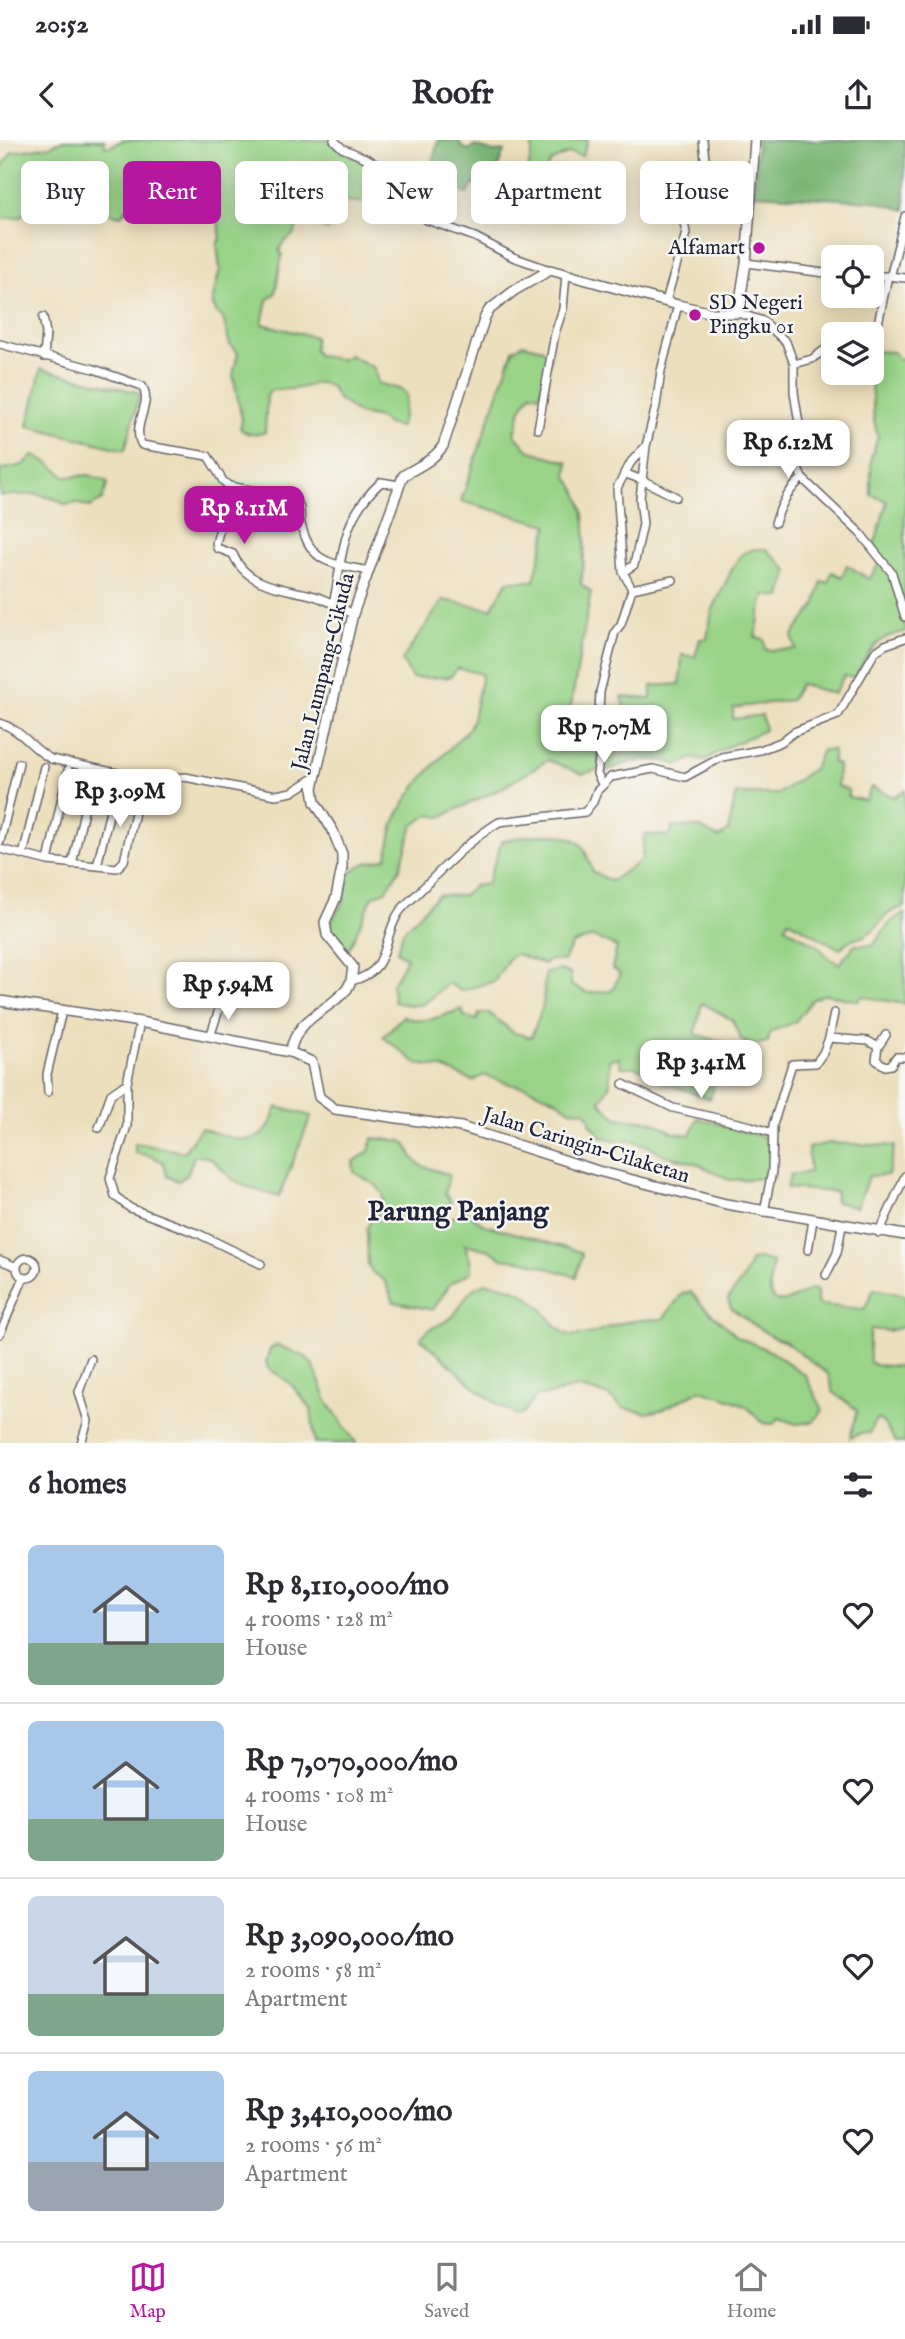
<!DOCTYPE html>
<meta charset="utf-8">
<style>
:root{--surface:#fff;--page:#f7f7f7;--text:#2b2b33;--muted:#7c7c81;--line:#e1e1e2;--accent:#b5179e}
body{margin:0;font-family:"IM FELL English",serif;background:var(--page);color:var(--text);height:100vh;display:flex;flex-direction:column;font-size:26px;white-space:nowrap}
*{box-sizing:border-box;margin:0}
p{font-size:23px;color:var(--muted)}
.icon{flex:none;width:38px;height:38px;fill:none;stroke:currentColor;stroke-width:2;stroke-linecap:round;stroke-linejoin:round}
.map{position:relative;height:1303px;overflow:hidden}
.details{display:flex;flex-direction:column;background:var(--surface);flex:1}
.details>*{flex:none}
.banner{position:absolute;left:21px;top:21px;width:864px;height:63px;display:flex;gap:14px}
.buttons{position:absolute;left:821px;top:105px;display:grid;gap:14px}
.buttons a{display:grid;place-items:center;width:63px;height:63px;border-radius:10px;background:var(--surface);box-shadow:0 4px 18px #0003;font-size:35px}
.price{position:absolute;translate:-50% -60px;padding:0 16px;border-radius:14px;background:#fff;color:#222;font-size:23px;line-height:46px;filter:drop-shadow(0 2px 4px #0008)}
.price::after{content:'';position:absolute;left:50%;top:42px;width:21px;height:16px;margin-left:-10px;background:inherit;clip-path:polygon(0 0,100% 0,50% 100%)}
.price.current{background:var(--accent);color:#fff}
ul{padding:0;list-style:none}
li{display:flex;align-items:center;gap:21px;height:175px;padding:0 28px}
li+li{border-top:2px solid var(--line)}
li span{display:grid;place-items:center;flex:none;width:196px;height:140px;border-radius:10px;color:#555}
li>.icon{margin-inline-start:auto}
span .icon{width:84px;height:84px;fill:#fffc;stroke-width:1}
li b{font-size:30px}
h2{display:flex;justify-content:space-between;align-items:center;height:84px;padding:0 28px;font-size:30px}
.chip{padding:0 24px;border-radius:10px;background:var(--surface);box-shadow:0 4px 18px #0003;font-size:24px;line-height:63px}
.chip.current{background:var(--accent);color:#fff}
.status{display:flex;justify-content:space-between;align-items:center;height:49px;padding:0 35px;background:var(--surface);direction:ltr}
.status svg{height:19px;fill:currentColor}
header{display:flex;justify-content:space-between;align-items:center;height:91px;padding:0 28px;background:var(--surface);font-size:32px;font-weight:800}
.menu{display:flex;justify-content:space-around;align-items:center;height:98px;border-top:2px solid var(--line);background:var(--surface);font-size:19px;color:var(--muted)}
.menu a{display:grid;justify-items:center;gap:4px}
.menu .current{color:var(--accent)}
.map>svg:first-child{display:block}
</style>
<div class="status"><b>20:52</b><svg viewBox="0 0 49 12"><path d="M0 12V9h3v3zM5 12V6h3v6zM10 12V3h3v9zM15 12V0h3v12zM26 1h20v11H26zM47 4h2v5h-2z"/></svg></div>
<header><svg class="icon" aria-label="back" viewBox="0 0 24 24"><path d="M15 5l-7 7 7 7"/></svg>Roofr<svg class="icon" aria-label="share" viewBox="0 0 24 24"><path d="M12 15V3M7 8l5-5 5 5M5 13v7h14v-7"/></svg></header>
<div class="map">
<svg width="905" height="1303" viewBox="0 0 905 1303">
<rect width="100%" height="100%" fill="#f6f6f2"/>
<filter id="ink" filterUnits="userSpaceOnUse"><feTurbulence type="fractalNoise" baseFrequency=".0143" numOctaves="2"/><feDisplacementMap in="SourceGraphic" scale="14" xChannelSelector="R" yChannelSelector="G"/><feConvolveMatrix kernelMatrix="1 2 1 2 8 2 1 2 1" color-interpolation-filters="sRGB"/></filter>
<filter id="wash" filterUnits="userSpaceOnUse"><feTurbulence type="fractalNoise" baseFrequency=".00686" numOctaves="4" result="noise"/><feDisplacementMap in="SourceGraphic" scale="28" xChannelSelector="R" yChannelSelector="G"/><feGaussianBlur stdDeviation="1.57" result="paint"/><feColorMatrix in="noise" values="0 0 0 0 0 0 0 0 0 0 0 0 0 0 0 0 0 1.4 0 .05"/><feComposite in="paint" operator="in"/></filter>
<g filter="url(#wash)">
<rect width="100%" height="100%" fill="#ecdfbd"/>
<path fill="#98d387" stroke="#5d7a61" stroke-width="2" d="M63 0H105L104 6 109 7 123 0H330V3L378 27 395 43 383 64 341 61 328 90 301 77 294 94 282 104 279 111 282 115 275 154 267 160 262 184 315 197 314 210 318 215 341 220 349 215 374 228 378 243 402 250 407 255 401 286 399 287 387 284 380 278 359 274 338 259 331 247C314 238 314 246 299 248 290 250 280 249 271 250L267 256 265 292C257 296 246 295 240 288L242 280 233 235 238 213 230 205 223 178 216 172 212 162 220 129 217 105 221 97 218 82 206 57 202 58C183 43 180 52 160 56 153 57 145 56 138 57L120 76 103 71 93 60H75L67 51H62L32 63 21 77 0 79V30L12 12 50 6Z
M518 0H588L582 16 569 13 550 22C543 39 531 71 515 80L510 79 506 72 525 44 533 5Z
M523 204 543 209 551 215 540 255 531 253 521 269 515 295 528 310 568 322 567 336C593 370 585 405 581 444L591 452 569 576 603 591 598 630 582 634 548 620 502 648 441 677 428 675 413 686 400 728 386 751 373 756 348 811C342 806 331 800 330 791 328 781 340 771 343 761 346 751 345 738 353 731 366 719 375 724 387 717 389 706 391 694 394 684 408 647 443 617 469 588L473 579 482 534 458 528 450 537 412 538 402 520 443 460 491 469 508 441H534L548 385 461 361 513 210Z
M872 211 894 212 899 220 905 217V492C874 496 869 514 855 538L844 536 834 554 800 544 791 560 733 568V579L762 575 765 590 727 607 705 620 693 618 679 625C648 616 637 619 606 631L612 591 626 573 622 557 651 559 652 546 680 544 682 515 695 517 700 499H707L712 471 734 425 743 413 755 409H766L788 430 781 457 764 455 755 497 764 499 766 510 796 509 792 496 815 466 822 441 828 443 832 432 842 437 847 425 869 439 882 419 874 407 887 361 871 355V318L878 297 874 281 870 233Z
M41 229 140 253 125 310 28 286Z
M34 315 49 323 66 337 89 335 108 342 102 360 90 367 76 363 66 365 55 359 36 354 0 356V330L23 325Z
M822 610H833V623L838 625 837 646 848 650V657L866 661 871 647 894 657 905 650V767C884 771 884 782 869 793 859 801 850 796 840 809L788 780 785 787 818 806 829 818 839 824 855 805H873C883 793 889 779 905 774V864L861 856 858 861 825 854 813 859 795 882 770 892 768 902 752 905 742 901 732 880 702 863 695 894 726 903 710 959 665 943 655 933 634 927H621L619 918 609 919 610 944 600 962 617 978 652 981 674 993 691 995 697 978 771 999 774 1038 730 1040 698 1024 662 1014 651 1007 634 1001H619L602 997 590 983V977L585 971 570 970 557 960 526 947 513 945 484 935 473 941 443 928 418 924 383 897 403 876C424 886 441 876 462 869L464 876 477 880 479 873H489L514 893 531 897 543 866 545 833 560 830 571 834V845L588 853 612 851 620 834 612 828 617 807 593 797 572 804 564 821 550 820 544 824 516 814 509 818 495 841 461 851 448 843C422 863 430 870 394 862L392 844 407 818 397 811 403 791 438 755 463 756 474 746 487 744 502 701C522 697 567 687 582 706 587 713 590 725 593 732L611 741 642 720 644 694 669 696 673 687H698L719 698 728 691 736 654H778L814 628Z
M277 967 311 976 279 1057C265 1052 248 1049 236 1041 220 1032 215 1013 194 1016L187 1035 178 1041 167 1036 163 1022 151 1016 135 1013V1003L184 1012 201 988C221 994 253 1011 268 988 272 982 274 973 277 967Z
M373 998 402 1001 407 1005 413 1018 420 1025 449 1035 445 1054 451 1061 444 1077 450 1078 469 1072 482 1084 581 1112 582 1116 576 1137 526 1121 502 1118 489 1110 465 1104 471 1123V1132L450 1144 433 1170 394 1162 384 1140 372 1132 368 1125 367 1089 371 1079 376 1077 383 1061V1054L377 1046 354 1032 353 1022 369 1011Z
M829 1003 895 1006 888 1035 869 1036 856 1067 835 1062 836 1052 787 1048 790 1035 810 1032 808 1008Z
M761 1119 773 1122C770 1138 762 1171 792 1159 800 1156 805 1151 813 1149L817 1151V1162L820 1165 862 1169 865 1168 874 1149 905 1155V1186L889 1191 871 1189 869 1199 870 1222 875 1225 905 1227V1303L896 1302 884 1284 878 1279 874 1282 870 1293H861L850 1298 857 1270 833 1252 828 1234 784 1201 774 1198 754 1185 731 1168 728 1159 744 1137 751 1120Z
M486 1143C508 1145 524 1151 540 1167 550 1176 557 1194 572 1195 589 1197 603 1188 619 1184 633 1179 648 1180 663 1179L682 1154 691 1152 702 1165 738 1197 772 1212 805 1235 823 1270 813 1282 796 1284 779 1278 773 1284C760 1285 758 1277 749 1269 736 1259 716 1255 700 1250L662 1270 646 1273 623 1268 607 1255 575 1247 549 1255 537 1256 522 1274 517 1275C480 1258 453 1225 421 1199 426 1187 443 1185 452 1177 466 1163 463 1150 486 1143Z
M277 1205 306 1217 313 1225 327 1261 356 1303H315L311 1269 290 1243 268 1228 266 1221 270 1209Z"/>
<path fill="#7ab574" stroke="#4e6c58" stroke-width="2" d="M438 0H460V6L468 10 475 6 494 12 504 11 489 52 473 44 468 54 457 50 443 80 426 72 444 34 432 25Z
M757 0H905V70L874 61 754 54Z"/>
</g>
<g filter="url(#ink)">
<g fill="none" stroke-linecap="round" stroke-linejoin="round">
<defs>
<path id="minor" d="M334 0 342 8 370 20 385 31 395 41 427 80 475 97 513 117 550 130
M726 38 751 45
M746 123 833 134
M872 136H888L891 134 905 76
M666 161 686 93 681 68 686 52 690 45 703 35 706 28 703 0
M738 173 763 181 786 202 794 224V252L801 296 796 324 802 338 860 393 892 433 905 477
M43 177 46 193 44 217
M875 198 888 136 905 138
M0 204 94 229 142 246C154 263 130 286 142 305L208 316 223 341 229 346 294 358C303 367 299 373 301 384 311 425 332 423 368 431
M794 224 812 219 827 208
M538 289 555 193 563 169 566 134
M646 306 642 340 676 357
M229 346 227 363 216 403 217 408 233 414C245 444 278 448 307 454 323 457 339 467 353 474
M775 383C781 365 787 352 802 338
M623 432 634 425 643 384 640 359 642 340 624 333
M673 440 632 449 623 432 617 348 631 322 646 306 656 266 661 231 678 165
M333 465C344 414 339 381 381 342L399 345
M0 583C22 590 32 609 51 619L150 640 185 637 276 655 292 652 314 638
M602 644 597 634 602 598 599 570 600 552 615 492 621 484 632 449
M0 702 19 623
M0 709 48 721 117 728 124 721 140 650
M23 715 44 627
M48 721 68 630
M72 724 92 636 101 635 133 641
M97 726 116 645
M351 841C391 832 381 802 398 774 402 767 411 760 417 754 442 729 468 701 499 682L585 672 593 662 597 651 611 637 653 629 685 637 722 617 760 610 781 602 794 592 838 575 875 512 885 505 905 498
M140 882 127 943V986L110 1038 115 1056 130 1068 199 1094 261 1124
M210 897 222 860
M829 898 834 873
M878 907 886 895
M623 944 673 968 751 986 772 993
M48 952 47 934 62 871
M99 988 111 954 127 943
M764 1072 772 1031 773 985 792 924 816 923 823 913 829 898 868 901 878 907 876 920 885 926 891 925 896 917H905
M879 1093 905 1036
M808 1110 813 1080
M17 1128a10 10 0 1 1 20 0a10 10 0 1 1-20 0Z
M0 1120 17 1127
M826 1135 837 1113 842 1086
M0 1194 24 1137
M81 1303 88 1281 79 1252 91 1219"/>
<path id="tertiary" d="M0 861 140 882 290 912C298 876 325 874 347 849L351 841 353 827 327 795 325 782 336 758 342 728V714L333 691 315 662 313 648 353 474 403 336C418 326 432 322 443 306L485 177 489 170 515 150 550 130 678 165 712 173H738L746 123 755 0
M290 912 312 922 319 957 335 969 461 987 598 1031 726 1064 905 1095"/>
</defs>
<use href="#minor" stroke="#696468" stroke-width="10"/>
<use href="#tertiary" stroke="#696468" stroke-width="12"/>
<use href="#minor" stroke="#fff" stroke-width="7"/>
<use href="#tertiary" stroke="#fff" stroke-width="9"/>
</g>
</g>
<g fill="#b5179e" stroke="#f6f6f2" stroke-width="2.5">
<circle cx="759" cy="108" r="7"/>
<circle cx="695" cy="175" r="7"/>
</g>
<g text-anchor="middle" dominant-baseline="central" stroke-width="5" stroke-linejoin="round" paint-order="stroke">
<g font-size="21" fill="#22223b" stroke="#f6f6f2" text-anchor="end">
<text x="745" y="108">Alfamart</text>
<text x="709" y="163" text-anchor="start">SD Negeri<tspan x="709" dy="24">Pingku 01</tspan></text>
</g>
<g font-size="21" fill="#22223b" stroke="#f6f6f2">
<text transform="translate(324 532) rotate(-76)">Jalan Lumpang–Cikuda</text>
<text transform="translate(586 1006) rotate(17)">Jalan Caringin–Cilaketan</text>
</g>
<g font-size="28" font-weight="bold" fill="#22223b" stroke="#f6f6f2">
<text x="458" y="1072">Parung Panjang</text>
</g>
</g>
</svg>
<div class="buttons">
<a><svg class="icon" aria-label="locate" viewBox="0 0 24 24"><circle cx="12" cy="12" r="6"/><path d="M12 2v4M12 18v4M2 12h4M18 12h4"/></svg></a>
<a><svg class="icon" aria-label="layers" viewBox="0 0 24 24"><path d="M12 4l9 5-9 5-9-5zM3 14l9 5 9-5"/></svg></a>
</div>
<b class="price" style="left:788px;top:340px">Rp 6.12M</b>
<b class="price current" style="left:244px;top:406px">Rp 8.11M</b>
<b class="price" style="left:604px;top:625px">Rp 7.07M</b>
<b class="price" style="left:120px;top:689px">Rp 3.09M</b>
<b class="price" style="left:228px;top:882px">Rp 5.94M</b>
<b class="price" style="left:701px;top:960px">Rp 3.41M</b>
<div class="banner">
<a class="chip">Buy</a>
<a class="chip current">Rent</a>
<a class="chip">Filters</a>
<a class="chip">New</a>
<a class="chip">Apartment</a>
<a class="chip">House</a>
</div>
</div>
<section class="details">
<h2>6 homes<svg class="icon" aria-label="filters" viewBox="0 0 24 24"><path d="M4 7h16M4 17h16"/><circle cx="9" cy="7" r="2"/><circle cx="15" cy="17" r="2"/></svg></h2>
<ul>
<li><span style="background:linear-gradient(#a9c7e8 70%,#7fa58c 0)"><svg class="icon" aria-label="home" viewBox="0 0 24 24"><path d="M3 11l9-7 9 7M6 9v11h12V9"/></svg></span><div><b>Rp 8,110,000/mo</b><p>4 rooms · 128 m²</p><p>House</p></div><svg class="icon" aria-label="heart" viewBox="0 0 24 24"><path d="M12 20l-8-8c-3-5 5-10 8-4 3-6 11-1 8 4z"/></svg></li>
<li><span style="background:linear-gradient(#a9c7e8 70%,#7fa58c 0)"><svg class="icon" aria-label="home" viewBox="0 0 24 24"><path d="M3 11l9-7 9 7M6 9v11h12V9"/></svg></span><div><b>Rp 7,070,000/mo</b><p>4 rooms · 108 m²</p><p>House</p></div><svg class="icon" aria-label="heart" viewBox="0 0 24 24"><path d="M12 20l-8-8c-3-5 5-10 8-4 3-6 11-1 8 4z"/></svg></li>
<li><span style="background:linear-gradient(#c9d6e8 70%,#7fa58c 0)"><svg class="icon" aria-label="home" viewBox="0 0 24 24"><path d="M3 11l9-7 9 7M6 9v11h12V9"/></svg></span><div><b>Rp 3,090,000/mo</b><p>2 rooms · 58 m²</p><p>Apartment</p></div><svg class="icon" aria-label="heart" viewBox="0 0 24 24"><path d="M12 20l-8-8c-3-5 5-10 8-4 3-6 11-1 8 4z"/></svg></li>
<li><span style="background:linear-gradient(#a9c7e8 65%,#9aa5b1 0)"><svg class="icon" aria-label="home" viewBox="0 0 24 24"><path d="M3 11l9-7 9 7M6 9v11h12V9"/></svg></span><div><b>Rp 3,410,000/mo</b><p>2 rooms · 56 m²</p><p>Apartment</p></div><svg class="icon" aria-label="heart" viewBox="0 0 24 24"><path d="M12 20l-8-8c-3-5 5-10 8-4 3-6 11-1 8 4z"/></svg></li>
</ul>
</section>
<nav class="menu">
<a class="current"><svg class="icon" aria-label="map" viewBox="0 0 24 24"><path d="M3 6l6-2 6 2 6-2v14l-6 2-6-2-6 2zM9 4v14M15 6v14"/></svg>Map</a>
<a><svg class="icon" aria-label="saved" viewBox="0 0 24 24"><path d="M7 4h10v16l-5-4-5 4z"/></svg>Saved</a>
<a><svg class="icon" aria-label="home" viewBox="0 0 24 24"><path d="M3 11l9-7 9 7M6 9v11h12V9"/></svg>Home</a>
</nav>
